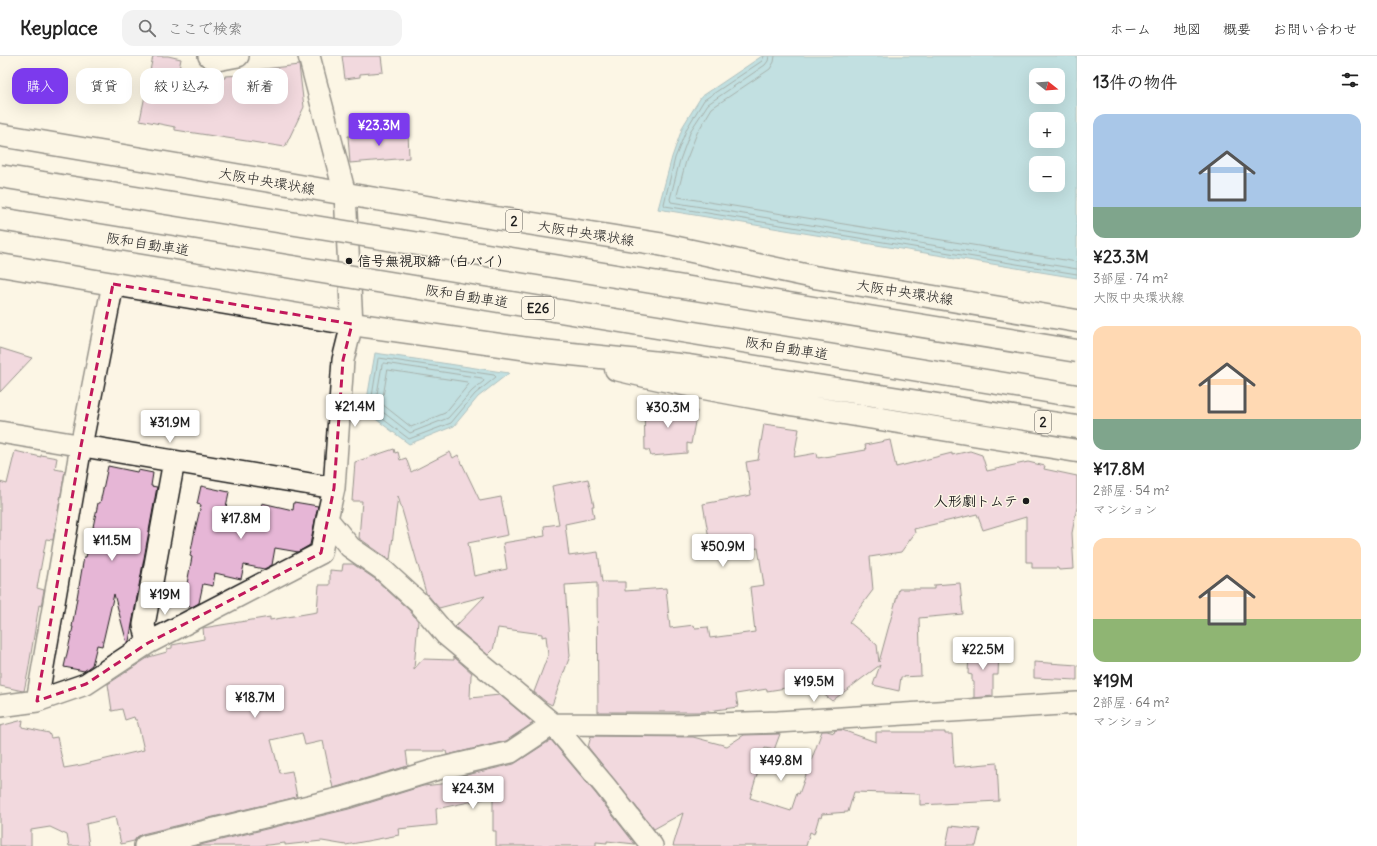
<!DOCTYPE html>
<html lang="ja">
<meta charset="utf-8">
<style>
:root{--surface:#fff;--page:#f2f2f2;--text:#222;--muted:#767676;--line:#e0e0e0;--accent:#7c3aed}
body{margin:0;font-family:Delius,"Klee One",sans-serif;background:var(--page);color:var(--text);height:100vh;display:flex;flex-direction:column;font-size:15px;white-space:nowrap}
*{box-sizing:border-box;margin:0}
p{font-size:13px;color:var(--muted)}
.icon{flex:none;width:22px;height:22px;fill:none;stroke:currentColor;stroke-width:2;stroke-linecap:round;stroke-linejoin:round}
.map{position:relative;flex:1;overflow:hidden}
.side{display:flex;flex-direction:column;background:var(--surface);width:300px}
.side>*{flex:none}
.guide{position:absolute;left:12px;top:12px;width:380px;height:36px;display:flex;gap:8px}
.needle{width:26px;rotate:107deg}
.buttons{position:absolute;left:1029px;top:12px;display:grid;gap:8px}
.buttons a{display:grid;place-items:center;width:36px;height:36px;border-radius:8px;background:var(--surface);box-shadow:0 4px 16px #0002;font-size:20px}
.price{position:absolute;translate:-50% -34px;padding:0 9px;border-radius:4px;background:#fff;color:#222;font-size:13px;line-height:26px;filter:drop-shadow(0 1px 2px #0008)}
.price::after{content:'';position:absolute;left:50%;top:24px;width:12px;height:9px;margin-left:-6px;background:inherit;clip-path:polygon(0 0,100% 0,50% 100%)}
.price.selected{background:var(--accent);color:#fff}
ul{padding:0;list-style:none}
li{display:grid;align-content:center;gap:8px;height:212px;padding:0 16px}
li span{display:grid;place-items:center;height:124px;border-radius:12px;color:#555}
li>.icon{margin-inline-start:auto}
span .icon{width:72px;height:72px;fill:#fffc;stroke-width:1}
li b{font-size:17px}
h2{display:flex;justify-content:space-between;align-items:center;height:48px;padding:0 16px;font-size:17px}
.pill{padding:0 14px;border-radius:12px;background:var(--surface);box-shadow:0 4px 16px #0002;font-size:14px;line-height:36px}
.pill.selected{background:var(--accent);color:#fff}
header{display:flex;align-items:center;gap:24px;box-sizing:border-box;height:56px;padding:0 20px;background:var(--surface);border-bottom:1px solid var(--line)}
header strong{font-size:19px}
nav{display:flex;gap:22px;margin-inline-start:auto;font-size:14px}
.search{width:280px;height:36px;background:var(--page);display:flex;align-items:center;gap:10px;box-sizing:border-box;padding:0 14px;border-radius:12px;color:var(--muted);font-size:15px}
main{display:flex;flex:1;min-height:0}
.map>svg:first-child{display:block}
</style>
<header>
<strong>Keyplace</strong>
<div class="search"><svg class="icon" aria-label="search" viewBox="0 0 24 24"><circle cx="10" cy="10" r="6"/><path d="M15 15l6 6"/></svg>ここで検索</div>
<nav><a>ホーム</a><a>地図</a><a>概要</a><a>お問い合わせ</a></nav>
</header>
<main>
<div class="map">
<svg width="1077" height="790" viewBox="0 0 1077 790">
<rect width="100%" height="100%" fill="#fcf5e5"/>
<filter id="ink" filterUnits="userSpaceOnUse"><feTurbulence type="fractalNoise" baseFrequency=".025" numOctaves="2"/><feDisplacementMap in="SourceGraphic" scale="8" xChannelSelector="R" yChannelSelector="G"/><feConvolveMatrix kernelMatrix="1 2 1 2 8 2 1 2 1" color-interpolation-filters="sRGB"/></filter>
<g filter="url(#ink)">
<path fill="#7bc5db" stroke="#55818f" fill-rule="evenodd" d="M762 0H1077V222L658 153 672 101 683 70 701 41ZM1036 19H1058V41H1036ZM1036 63H1058V85H1036ZM1036 107H1058V129H1036Z
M375 297 509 317 478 341 454 370 409 388 365 355Z"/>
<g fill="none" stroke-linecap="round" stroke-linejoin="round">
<path stroke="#426068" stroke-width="1" d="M764 0 762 5 704 44 687 72 675 102 664 148 665 150 1077 218
M769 0 768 5 765 9 708 48 691 74 680 104 670 143 671 146 1077 213
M775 0 774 6 770 13 712 52 697 77 686 105 677 139 678 141 1077 206
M379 302 494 319 496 321 475 338 451 367 409 383 370 353 378 303Z
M384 307 482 322 484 325 472 335 448 362 410 377 375 350 382 309Z
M388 314 467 326 469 328 445 357 411 371 382 348Z"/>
</g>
<path fill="#e6b6d6" stroke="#1c1c1c" d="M153 0H168L181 3 177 23 225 22V20L246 19V15L299 9 304 51 285 91 175 74V71L140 64Z
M342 0H381L383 16 360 18V21L345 23Z
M408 75 409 102 350 107 348 80Z
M0 292 32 302 0 336Z
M644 346 697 355 691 388 687 387V397L651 400 649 394H645Z
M764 368 799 373 794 401 817 397 818 402 866 394 865 389 890 384 896 411 952 397V399L970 395 982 399 987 415 1028 406 1045 410 1044 413 1077 420V451L1072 477 1074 513 1059 514 1058 512H1032V506H1026V461L983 474 977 458 914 473 915 477 901 496 870 501 873 534 849 566 877 589 879 606 899 533H934V529L960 527 963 558 919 562 921 620 901 621 899 635 873 629 880 609 832 645 811 628 767 635V633L736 638 738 651 700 656H598L597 527 565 529 570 600 552 649 546 646 534 636 548 599 546 580 542 581V578L498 572 493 594 488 599 455 571 485 540 439 552 426 537 398 440 390 504 359 482 362 445H352L355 406 394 393 395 397 398 396 400 404 406 402 411 416 450 396 453 402 458 399 480 445 501 441 508 479 468 487 474 520 507 513 503 487 545 480 544 470 559 468 552 430 588 423 594 450H592L594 462 565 468 569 500 598 496 602 526H625V535L666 532 670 572 694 569 695 572 708 571 710 582 755 576 750 531 764 529 758 492 712 500 703 448 751 439 746 406 758 404Z
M15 395 41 401V399L57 402 55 413 65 415 53 484 46 483 37 532 44 534 41 550 39 549 28 616 24 635H23L0 630V426L7 428Z
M108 410 137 416 138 414 153 417 151 430 157 431 129 585 127 587 114 538 102 590 97 589 92 609 84 615 64 611 73 571H72L84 501H86L94 471H93L98 447H100Z
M201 430 229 436 226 451 260 458 262 447 293 454 294 446 318 450 310 489 298 496 275 492 272 509 264 513 244 509 241 523 215 517 213 530 203 528 199 547 192 551 172 546 176 531 186 533 192 501 190 500 195 474 201 449 197 448Z
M343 508H353L375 523 410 555 418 565 414 613 423 603 454 604V601L472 617 471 619 470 642 500 639 533 667 506 685 447 699 446 695H406L408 710 333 732 323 685 305 689 302 677 271 684 280 717 292 715 297 741 142 778 137 781 134 785 121 788 115 761 86 768 89 790H69L67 779 50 771 31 774V790H0V670L23 664 22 671 49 677 51 682 57 681 64 712 81 709 144 694 137 664H135L134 661 125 664 122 653 112 655 108 628 149 601 167 596V593L172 592V589L204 583 203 572 270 561V564L317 556 319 529H330V514L342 515Z
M978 593 999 595 998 619H993V640L974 642V626L972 625V619L968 618 969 596 978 597Z
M1034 606 1077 609V624L1034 622Z
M835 674H842L876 686V676H945V678H952L954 711 997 707 999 745 920 749V738L854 736 848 756 822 758 821 762 819 761 814 778 810 776 806 790H673L683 757 654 773 588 691 591 680 693 681 727 690 744 679 780 678 774 694 765 692 750 742 791 755 797 737 799 738 822 675H827L834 677Z
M551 684 596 738 635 788 607 785V787L596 786V790H496V775H493V741L436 753 437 769 398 773 399 779 346 789 322 785 285 789V787L259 790H196L349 753 423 730 450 727 449 723 514 708Z
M950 770 980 773 976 790H946Z"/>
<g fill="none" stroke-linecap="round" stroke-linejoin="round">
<defs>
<path id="minor" d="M209 0 217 4 238 0
M309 0 345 138 352 268 343 304 334 432 327 463 350 491 383 514 419 547 446 579 553 668 605 730 652 790
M0 376 334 432
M148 587 144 569 174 405
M37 645 81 390 113 228
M0 650 37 645 86 628 148 587 321 497 327 463
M145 790 346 741 438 713 511 696 553 668 683 669 778 666 1077 647"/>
<path id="primary" d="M0 79 370 142 659 188 814 221 1077 265
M0 209 352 268 542 295 689 310 1077 371
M616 313C675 328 736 338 797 349 890 365 983 380 1077 395"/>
</defs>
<use href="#minor" stroke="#1c1c1c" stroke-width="24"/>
<use href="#primary" stroke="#1c1c1c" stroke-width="25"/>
<use href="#minor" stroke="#fcf5e5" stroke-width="21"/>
<use href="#primary" stroke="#fcf5e5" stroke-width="22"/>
<defs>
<path id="motorway-bridge" d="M0 120 1077 295
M0 163 1077 340"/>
</defs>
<use href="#motorway-bridge" stroke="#1c1c1c" stroke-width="25" stroke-linecap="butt"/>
<use href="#motorway-bridge" stroke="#fcf5e5" stroke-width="22"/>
</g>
</g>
<path d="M0 0H1077V790H0ZM113 228 352 268 343 304 334 432 321 497 148 587 86 628 37 645 81 390Z" fill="#fcf5e5" fill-opacity=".55" fill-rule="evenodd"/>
<path fill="none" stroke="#c2185b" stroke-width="3" stroke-dasharray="8 5" stroke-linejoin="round" d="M113 228 352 268 343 304 334 432 321 497 148 587 86 628 37 645 81 390Z"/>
<g fill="#1c1c1c" stroke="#fcf5e5" stroke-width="1.5">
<circle cx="349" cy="205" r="4"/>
<circle cx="1026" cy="445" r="4"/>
</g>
<g text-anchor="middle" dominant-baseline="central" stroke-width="3" stroke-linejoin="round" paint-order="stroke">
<g fill="#fcf5e5" stroke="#5f5d58" stroke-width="1">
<rect x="506" y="154" width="16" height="22" rx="3"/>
<rect x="522" y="241" width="32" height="22" rx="3"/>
<rect x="1035" y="355" width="16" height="22" rx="3"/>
</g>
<g font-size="13" font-weight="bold" fill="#1c1c1c">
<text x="514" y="165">2</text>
<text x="538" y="252">E26</text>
<text x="1043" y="366">2</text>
</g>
<g font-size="14" fill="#1c1c1c" stroke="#fcf5e5">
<text transform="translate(267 125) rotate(10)">大阪中央環状線</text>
<text transform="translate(586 177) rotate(9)">大阪中央環状線</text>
<text transform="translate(148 188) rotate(9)">阪和自動車道</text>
<text transform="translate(905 236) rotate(9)">大阪中央環状線</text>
<text transform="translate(467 240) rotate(9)">阪和自動車道</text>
<text transform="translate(787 292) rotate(9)">阪和自動車道</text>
</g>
<g font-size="14" font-weight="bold" fill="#1c1c1c" stroke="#fcf5e5" text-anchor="start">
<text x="357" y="205">信号無視取締（白バイ）</text>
<text x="1018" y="445" text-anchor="end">人形劇トムテ</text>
</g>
</g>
</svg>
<div class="buttons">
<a><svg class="needle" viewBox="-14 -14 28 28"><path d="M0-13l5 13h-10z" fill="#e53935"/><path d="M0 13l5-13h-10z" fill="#767676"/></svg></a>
<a>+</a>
<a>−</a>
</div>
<b class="price selected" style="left:379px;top:91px">¥23.3M</b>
<b class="price" style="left:355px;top:372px">¥21.4M</b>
<b class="price" style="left:668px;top:373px">¥30.3M</b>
<b class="price" style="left:170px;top:388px">¥31.9M</b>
<b class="price" style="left:241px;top:484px">¥17.8M</b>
<b class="price" style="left:112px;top:506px">¥11.5M</b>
<b class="price" style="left:723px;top:512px">¥50.9M</b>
<b class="price" style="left:165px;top:560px">¥19M</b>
<b class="price" style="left:983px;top:615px">¥22.5M</b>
<b class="price" style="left:814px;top:647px">¥19.5M</b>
<b class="price" style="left:255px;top:663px">¥18.7M</b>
<b class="price" style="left:781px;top:726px">¥49.8M</b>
<b class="price" style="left:473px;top:754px">¥24.3M</b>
<div class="guide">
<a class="pill selected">購入</a>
<a class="pill">賃貸</a>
<a class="pill">絞り込み</a>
<a class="pill">新着</a>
</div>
</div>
<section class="side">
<h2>13件の物件<svg class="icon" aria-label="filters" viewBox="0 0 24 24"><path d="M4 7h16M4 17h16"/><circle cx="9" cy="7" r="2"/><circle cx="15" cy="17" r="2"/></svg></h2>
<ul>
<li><span style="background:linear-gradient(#a9c7e8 75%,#7fa58c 0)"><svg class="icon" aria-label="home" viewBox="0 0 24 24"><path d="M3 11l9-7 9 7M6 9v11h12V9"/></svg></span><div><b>¥23.3M</b><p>3部屋 · 74 m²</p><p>大阪中央環状線</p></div></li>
<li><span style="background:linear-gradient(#ffd9b3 75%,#7fa58c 0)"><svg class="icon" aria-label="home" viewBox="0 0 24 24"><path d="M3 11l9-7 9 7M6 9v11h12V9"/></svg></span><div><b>¥17.8M</b><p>2部屋 · 54 m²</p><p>マンション</p></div></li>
<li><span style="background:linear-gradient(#ffd9b3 65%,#8fb573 0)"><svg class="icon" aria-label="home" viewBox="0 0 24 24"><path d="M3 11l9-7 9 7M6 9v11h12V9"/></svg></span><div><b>¥19M</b><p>2部屋 · 64 m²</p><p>マンション</p></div></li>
</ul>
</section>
</main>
